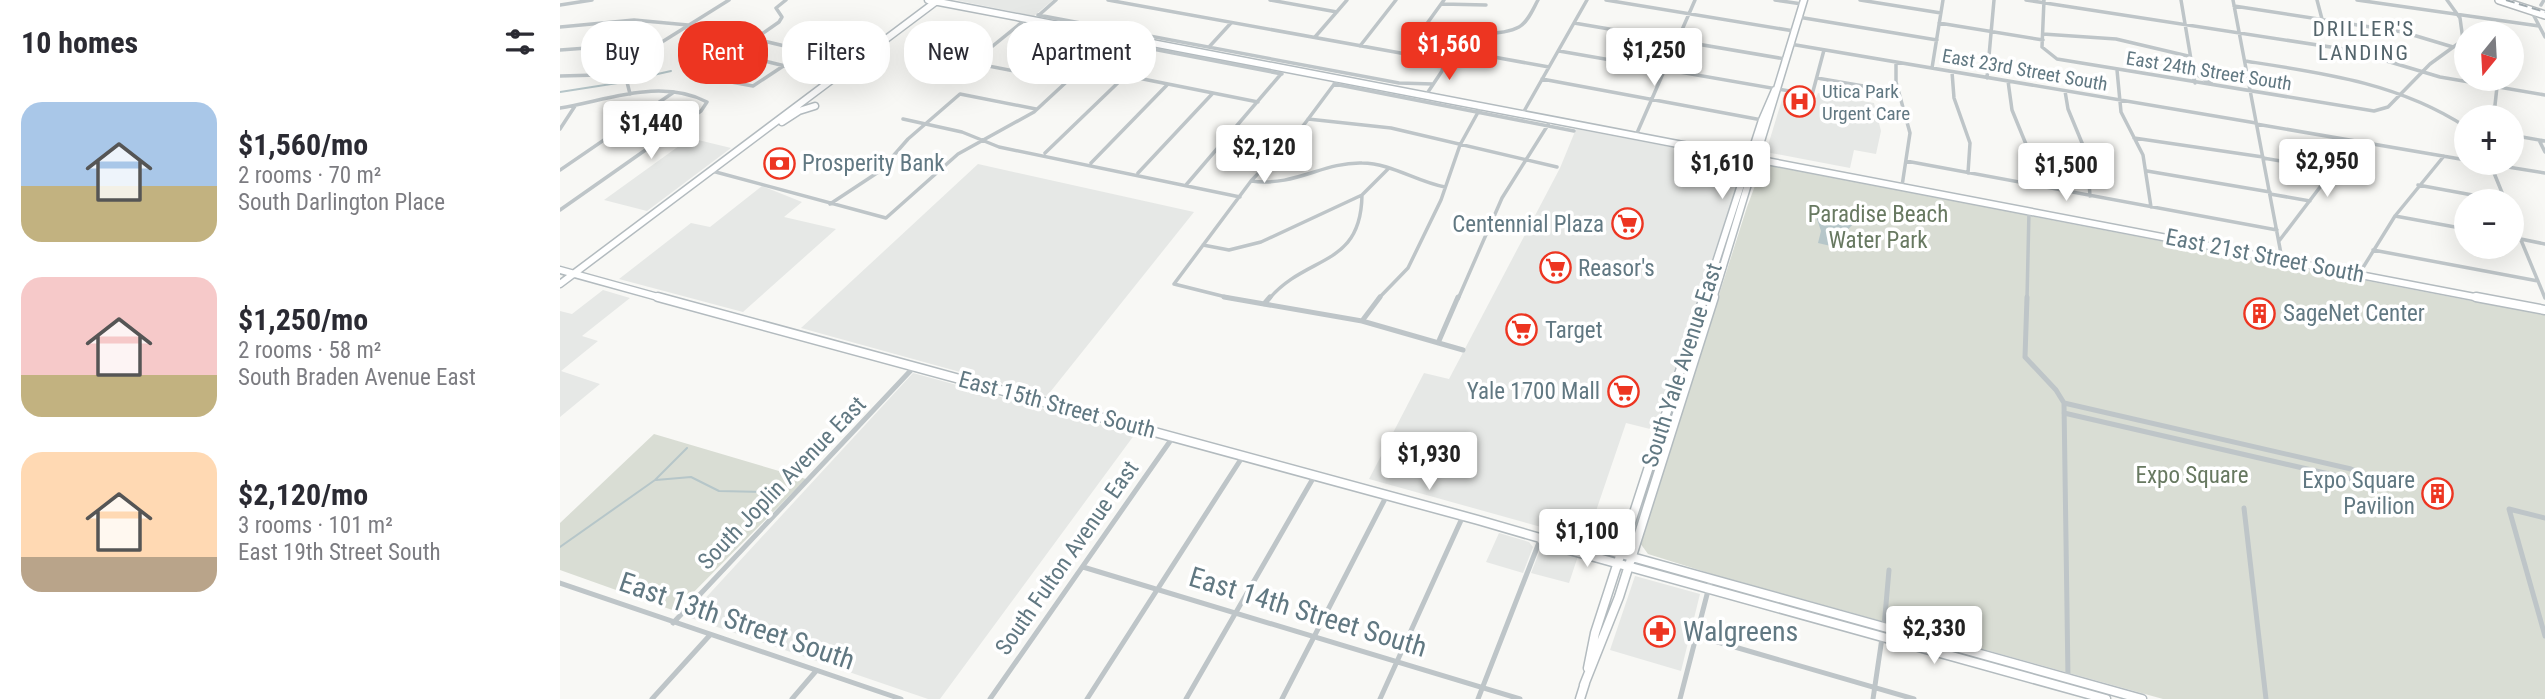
<!DOCTYPE html>
<meta charset="utf-8">
<style>
:root{--surface:#fff;--page:#f2f2f3;--text:#2b2b33;--muted:#7c7c81;--accent:#ed3521}
body{margin:0;font-family:"Roboto Condensed",sans-serif;background:var(--page);color:var(--text);height:100vh;display:flex;flex-direction:column;font-size:26px;white-space:nowrap}
*{box-sizing:border-box;margin:0}
p{font-size:23px;color:var(--muted)}
.icon{flex:none;width:38px;height:38px;fill:none;stroke:currentColor;stroke-width:2;stroke-linecap:round;stroke-linejoin:round}
.map{position:relative;flex:1;overflow:hidden}
.panel{display:flex;flex-direction:column;background:var(--surface);width:560px}
.panel>*{flex:none}
.guide{position:absolute;left:21px;top:21px;width:665px;height:63px;display:flex;gap:14px}
.needle{width:46px;rotate:198deg}
.buttons{position:absolute;left:1894px;top:21px;display:grid;gap:14px}
.buttons a{display:grid;place-items:center;width:70px;height:70px;border-radius:50%;background:var(--surface);box-shadow:0 7px 28px #0002;font-size:35px}
.price{position:absolute;translate:-50% -60px;padding:0 16px;border-radius:7px;background:#fff;color:#222;font-size:23px;line-height:46px;filter:drop-shadow(0 2px 4px #0008)}
.price::after{content:'';position:absolute;left:50%;top:42px;width:21px;height:16px;margin-left:-10px;background:inherit;clip-path:polygon(0 0,100% 0,50% 100%)}
.price.on{background:var(--accent);color:#fff}
ul{padding:0;list-style:none}
li{display:flex;align-items:center;gap:21px;height:175px;padding:0 21px}
li span{display:grid;place-items:center;flex:none;width:196px;height:140px;border-radius:21px;color:#555}
li>.icon{margin-inline-start:auto}
span .icon{width:84px;height:84px;fill:#fffc;stroke-width:1}
li b{font-size:30px}
h2{display:flex;justify-content:space-between;align-items:center;height:84px;padding:0 21px;font-size:30px}
.pill{padding:0 24px;border-radius:28px;background:var(--surface);box-shadow:0 7px 28px #0002;font-size:24px;line-height:63px}
.pill.on{background:var(--accent);color:#fff}
main{display:flex;flex:1;min-height:0}
.map>svg:first-child{display:block}
</style>
<main>
<section class="panel">
<h2>10 homes<svg class="icon" aria-label="filters" viewBox="0 0 24 24"><path d="M4 7h16M4 17h16"/><circle cx="9" cy="7" r="2"/><circle cx="15" cy="17" r="2"/></svg></h2>
<ul>
<li><span style="background:linear-gradient(#a9c7e8 60%,#c2b280 0)"><svg class="icon" aria-label="home" viewBox="0 0 24 24"><path d="M3 11l9-7 9 7M6 9v11h12V9"/></svg></span><div><b>$1,560/mo</b><p>2 rooms · 70 m²</p><p>South Darlington Place</p></div></li>
<li><span style="background:linear-gradient(#f6c9c9 70%,#c2b280 0)"><svg class="icon" aria-label="home" viewBox="0 0 24 24"><path d="M3 11l9-7 9 7M6 9v11h12V9"/></svg></span><div><b>$1,250/mo</b><p>2 rooms · 58 m²</p><p>South Braden Avenue East</p></div></li>
<li><span style="background:linear-gradient(#ffd9b3 75%,#b9a48a 0)"><svg class="icon" aria-label="home" viewBox="0 0 24 24"><path d="M3 11l9-7 9 7M6 9v11h12V9"/></svg></span><div><b>$2,120/mo</b><p>3 rooms · 101 m²</p><p>East 19th Street South</p></div></li>
</ul>
</section>
<div class="map">
<svg width="1985" height="699" viewBox="0 0 1985 699">
<rect width="100%" height="100%" fill="#f8f8f5"/>
<path fill="#e6e8e6" d="M395 0H493L474 16Z
M1224 93 1256 98 1258 93 1314 103 1321 131 1316 154 1294 150 1290 168 1206 152Z
M1016 129 1179 160 1184 165 1094 430 1066 423 1036 511 1067 520 1058 546 1053 547 809 479 864 373 889 379 1000 168Z
M130 138 171 148 87 211 44 200Z
M418 164 634 212 487 396 241 328Z
M202 186 242 202 224 217 276 229 183 312 59 279 131 223 150 227Z
M43 290 70 298 22 336 38 341 1 371 40 384 0 417V311L12 314Z
M353 373 575 434 380 699H368L128 617Z
M939 533 969 542 973 547 963 573 926 562Z
M988 548 1018 556 1009 583 971 573 980 550Z
M1075 576 1140 594 1121 671 1050 650Z"/>
<path fill="#d9ddd4" d="M1206 165 1985 315V699H1603L1155 575 1088 554 1080 543 1187 207 1202 167Z
M94 434 246 479 115 611 0 570V523Z"/>
<path fill="#b6c6c9" d="M1256 216 1275 217 1293 224 1282 236 1279 248 1258 243 1261 231Z"/>
<g fill="none" stroke-linecap="round" stroke-linejoin="round">
<path stroke="#b6c6c9" stroke-width="2" d="M71 80 111 71
M0 92 64 82
M96 480 131 477 159 491 209 492
M0 547 95 480 127 448"/>
<defs>
<path id="secondary-far1" d="M368 0 1925 299
M222 122 239 111 255 106
M0 270 105 299
M0 284 378 0
M1144 299 1202 120 1215 90
M1153 299 1244 0"/>
<path id="secondary" d="M98 297 918 520 980 538 984 543 1546 699
M1916 297 1985 310
M980 538 987 535 1061 554 1582 699
M1028 668 1035 633 1144 297
M1024 685 1059 597 1154 297
M1020 699 1025 683"/>
<path id="motorway" d="M1939 0 1985 15"/>
</defs>
<use href="#secondary-far1" stroke="#b3bbbf" stroke-width="9"/>
<use href="#secondary" stroke="#b3bbbf" stroke-width="11"/>
<use href="#motorway" stroke="#b2b8bb" stroke-width="10"/>
<path stroke="#bec5c8" stroke-width="3.5" d="M226 0 216 8 222 17 219 22 183 47 180 55 274 78
M548 0 857 56H928L989 67
M710 0 777 12
M1046 0 1234 31
M1215 0 1242 4
M1300 0 1381 13
M1466 0 1790 50 1880 77 1985 95
M1484 0 1482 47 1497 59 1814 111 1828 107 1870 64 1903 40 1900 18 1887 0
M1621 0 1635 83
M1673 0 1722 259
M1757 0 1762 19
M1797 0 1979 26
M882 4 926 5
M0 5 32 0
M1981 5 1984 0
M1674 6 1843 32 1893 47
M478 15 839 83 873 84
M479 15 496 0
M1974 16 1985 37
M1238 17 1377 40
M1014 23 1225 59
M1379 23 1483 40
M0 27 74 20 128 25
M864 28C888 31 937 39 959 27 968 22 973 9 978 0
M1483 34 1556 39 1628 56
M755 37 787 0
M551 41 722 74
M1230 44 1696 123
M800 46 836 0
M649 47 671 23
M0 50 54 46 89 50
M999 51 1252 95 1264 50
M845 54 884 0
M180 55 149 78 193 86 246 51 195 39
M1685 61C1763 73 1839 83 1906 127
M413 62 466 19
M1336 62V82L1350 133 1342 186
M413 63 506 81
M523 67 698 102
M1372 68 1383 0
M58 69 66 78 70 94
M1557 70 1561 112 1583 155 1591 207
M1392 72 1394 98 1410 143 1408 173
M1633 72 1652 84
M0 76 38 75 62 67 169 0
M1257 78 1338 92
M1427 78 1434 0
M982 79 1202 120
M1448 81 1452 110 1470 154V184
M774 84 1014 131
M1505 91 1508 109 1527 155 1530 196
M866 95 882 71 885 57
M0 108C48 100 101 78 147 102L141 111 0 210
M963 113 1027 0
M1927 117 1935 105 1937 87
M343 119 402 132 439 147 680 197
M748 119 831 128 997 167
M1696 124 1906 160
M0 129 15 106
M1077 133 1135 0
M1951 135 1985 141
M1574 138 1703 157
M1979 140 1985 152
M485 153 565 76
M1703 158 1773 170
M1346 161 1717 230
M531 163 608 84
M1923 163 1985 173
M1930 163 1945 200
M0 170 114 92
M152 171 326 218 398 154 474 112 556 36
M1587 171 1710 192
M578 173 653 93
M691 181C736 187 762 162 802 163 831 163 857 182 885 187
M626 185 721 74
M1858 185 1945 201
M1710 194 1750 201
M270 204 320 171 348 139 400 94 476 109
M1835 216 1906 229
M1951 216 1985 298
M1951 237 1985 244
M1719 241 1773 170 1800 143
M643 245 669 250 701 242 802 195 829 168
M1813 250 1978 281
M1799 274 1835 216 1884 156
M674 299 614 284 691 181 743 126 778 79
M709 299C747 254 801 268 802 195
M818 299 848 268 881 200 900 145 922 105
M898 299 942 198 991 120
M1467 299 1469 211"/>
<path stroke="#bec5c8" stroke-width="5" d="M664 297 802 321 903 350
M1467 297 1465 357 1496 390 1504 403 1508 678
M704 304 710 297
M802 321 820 297
M878 343 898 297
M1504 403 1791 469 1817 480
M1504 413 1795 480H1814
M1684 508 1706 699
M1985 518 1949 509 1985 636
M523 567 960 699
M0 583 341 699
M113 623 354 367
M1324 627 1329 570
M1137 636 1354 699
M92 699 150 635
M232 699 256 671
M430 699 613 437
M527 699 683 456
M626 699 755 475
M722 699 827 495
M820 699 903 516
M918 699 980 540
M1120 699 1151 579
M1313 699 1322 638"/>
<use href="#secondary-far1" stroke="#fff" stroke-width="6"/>
<use href="#secondary" stroke="#fff" stroke-width="8"/>
<use href="#motorway" stroke="#fff" stroke-width="7"/>
<path stroke="#9ea8ad" stroke-width="2" stroke-dasharray="9 4.5" stroke-linecap="butt" d="M1946 0 1985 12"/>
</g>
<defs>
<symbol id="hospital-ring" viewBox="-11 -11 22 22"><circle r="9.5" fill="#fff" stroke="#ed3521" stroke-width="1.5"/><path d="M-5-5h3v3.5h4V-5h3V5h-3V1.5h-4V5h-3Z" fill="#ed3521"/></symbol>
<symbol id="bank-ring" viewBox="-11 -11 22 22"><circle r="9.5" fill="#fff" stroke="#ed3521" stroke-width="1.5"/><path d="M-6-4H6V4H-6ZM0-2.3a2.3 2.3 0 1 0 0 4.6a2.3 2.3 0 1 0 0-4.6Z" fill="#ed3521"/></symbol>
<symbol id="supermarket-ring" viewBox="-11 -11 22 22"><circle r="9.5" fill="#fff" stroke="#ed3521" stroke-width="1.5"/><path d="M-6-5.5h2.5l.6 2H6L4.5 2H-2.5L-4.4-4H-6ZM-1.5 3.2a1.3 1.3 0 1 0 .1 0ZM3 3.2a1.3 1.3 0 1 0 .1 0Z" fill="#ed3521"/></symbol>
<symbol id="building-ring" viewBox="-11 -11 22 22"><circle r="9.5" fill="#fff" stroke="#ed3521" stroke-width="1.5"/><path d="M-4-6H4V6H1V3H-1V6H-4ZM-2.5-4.3h1.7v1.8h-1.7ZM.8-4.3h1.7v1.8H.8ZM-2.5-1h1.7V.8h-1.7ZM.8-1h1.7V.8H.8Z" fill="#ed3521"/></symbol>
<symbol id="pharmacy-ring" viewBox="-11 -11 22 22"><circle r="9.5" fill="#fff" stroke="#ed3521" stroke-width="1.5"/><path d="M-2-6h4v4h4v4h-4v4h-4v-4h-4v-4h4Z" fill="#ed3521"/></symbol>
</defs>
<g fill-rule="evenodd">
<use href="#hospital-ring" x="1222" y="84" width="35" height="35"/>
<use href="#bank-ring" x="202" y="146" width="35" height="35"/>
<use href="#supermarket-ring" x="1050" y="206" width="35" height="35"/>
<use href="#supermarket-ring" x="978" y="250" width="35" height="35"/>
<use href="#building-ring" x="1682" y="296" width="35" height="35"/>
<use href="#supermarket-ring" x="944" y="312" width="35" height="35"/>
<use href="#supermarket-ring" x="1046" y="374" width="35" height="35"/>
<use href="#building-ring" x="1860" y="476" width="35" height="35"/>
<use href="#pharmacy-ring" x="1082" y="614" width="35" height="35"/>
</g>
<g text-anchor="middle" dominant-baseline="central" stroke-width="7" stroke-linejoin="round" paint-order="stroke">
<g font-size="19" fill="#617882" stroke="#fff">
<text transform="translate(1465 70) rotate(10)">East 23rd Street South</text>
<text transform="translate(1649 71) rotate(9)">East 24th Street South</text>
</g>
<g font-size="19" fill="#617882" stroke="#fff" text-anchor="start">
<text x="1262" y="91">Utica Park<tspan x="1262" dy="22">Urgent Care</tspan></text>
</g>
<g font-size="21" letter-spacing="2" fill="#54656c" stroke="#fff">
<text x="1804" y="29">DRILLER'S<tspan x="1804" dy="24">LANDING</tspan></text>
</g>
<g font-size="23" fill="#617882" stroke="#fff" text-anchor="start">
<text x="242" y="163">Prosperity Bank</text>
<text x="1044" y="224" text-anchor="end">Centennial Plaza</text>
<text x="1018" y="268">Reasor's</text>
<text x="1723" y="313">SageNet Center</text>
<text x="985" y="330">Target</text>
<text x="1040" y="391" text-anchor="end">Yale 1700 Mall</text>
<text x="1855" y="480" text-anchor="end">Expo Square<tspan x="1855" dy="26">Pavilion</tspan></text>
</g>
<g font-size="23" fill="#687961" stroke="#fff">
<text x="1318" y="214">Paradise Beach<tspan x="1318" dy="26">Water Park</tspan></text>
<text x="1632" y="475">Expo Square</text>
</g>
<g font-size="23" fill="#617882" stroke="#fff">
<text transform="translate(1705 256) rotate(11)">East 21st Street South</text>
<text transform="translate(1122 365) rotate(-72)">South Yale Avenue East</text>
<text transform="translate(497 405) rotate(15)">East 15th Street South</text>
<text transform="translate(222 483) rotate(-46)">South Joplin Avenue East</text>
<text transform="translate(507 558) rotate(-55)">South Fulton Avenue East</text>
</g>
<g font-size="28" fill="#617882" stroke="#fff">
<text transform="translate(748 612) rotate(17)">East 14th Street South</text>
<text transform="translate(177 621) rotate(19)">East 13th Street South</text>
</g>
<g font-size="28" fill="#617882" stroke="#fff" text-anchor="start">
<text x="1123" y="631">Walgreens</text>
</g>
</g>
</svg>
<div class="buttons">
<a><svg class="needle" viewBox="-14 -14 28 28"><path d="M0-13l5 13h-10z" fill="#e53935"/><path d="M0 13l5-13h-10z" fill="#7c7c81"/></svg></a>
<a>+</a>
<a>−</a>
</div>
<b class="price on" style="left:889px;top:82px">$1,560</b>
<b class="price" style="left:1094px;top:88px">$1,250</b>
<b class="price" style="left:91px;top:161px">$1,440</b>
<b class="price" style="left:704px;top:185px">$2,120</b>
<b class="price" style="left:1767px;top:199px">$2,950</b>
<b class="price" style="left:1162px;top:201px">$1,610</b>
<b class="price" style="left:1506px;top:203px">$1,500</b>
<b class="price" style="left:869px;top:492px">$1,930</b>
<b class="price" style="left:1027px;top:569px">$1,100</b>
<b class="price" style="left:1374px;top:666px">$2,330</b>
<div class="guide">
<a class="pill">Buy</a>
<a class="pill on">Rent</a>
<a class="pill">Filters</a>
<a class="pill">New</a>
<a class="pill">Apartment</a>
</div>
</div>
</main>
